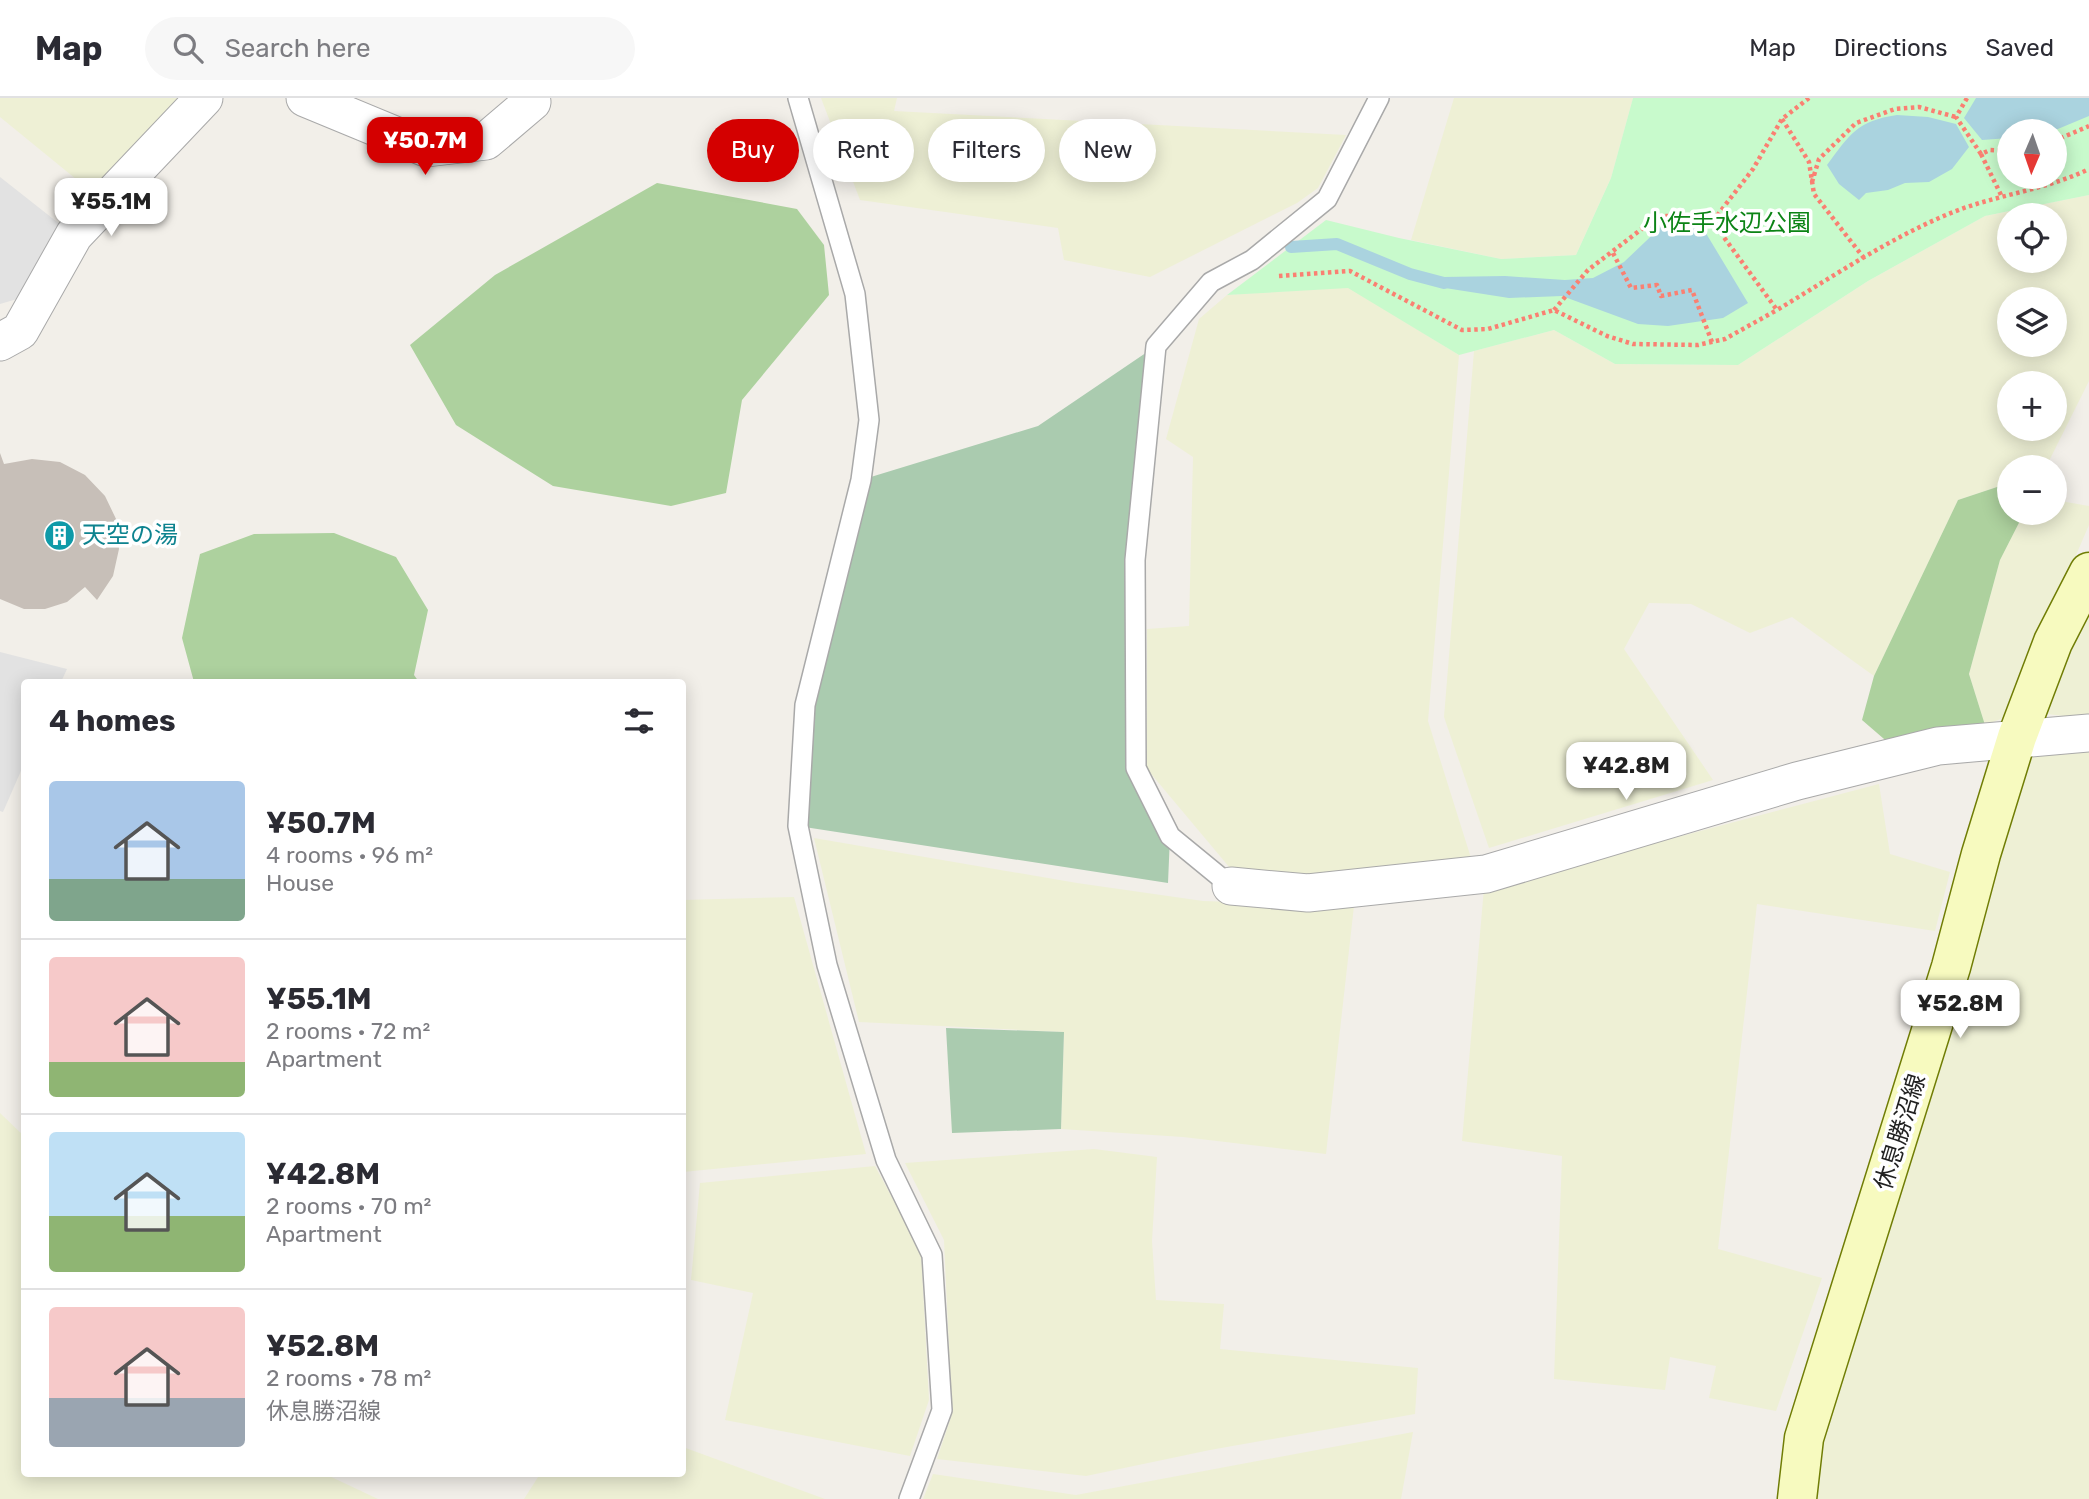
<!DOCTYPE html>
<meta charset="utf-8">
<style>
:root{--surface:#fff;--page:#f7f7f7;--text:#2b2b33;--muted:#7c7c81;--line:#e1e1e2;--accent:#d40000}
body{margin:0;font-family:Rubik,"Noto Sans JP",sans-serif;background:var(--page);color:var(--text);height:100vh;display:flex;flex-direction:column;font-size:26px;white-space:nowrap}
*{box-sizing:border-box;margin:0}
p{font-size:23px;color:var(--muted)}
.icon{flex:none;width:38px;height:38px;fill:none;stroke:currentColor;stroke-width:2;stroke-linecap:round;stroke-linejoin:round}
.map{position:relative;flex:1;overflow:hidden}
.details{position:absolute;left:21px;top:581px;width:665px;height:798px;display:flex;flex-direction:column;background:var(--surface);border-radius:7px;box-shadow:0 4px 18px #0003}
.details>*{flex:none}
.banner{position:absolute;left:707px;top:21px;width:665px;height:63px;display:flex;gap:14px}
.needle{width:46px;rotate:182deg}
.fabs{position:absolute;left:1997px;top:21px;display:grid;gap:14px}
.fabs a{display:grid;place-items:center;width:70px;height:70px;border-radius:50%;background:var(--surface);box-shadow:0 4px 18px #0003;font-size:35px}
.price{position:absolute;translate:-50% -60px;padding:0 16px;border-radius:14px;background:#fff;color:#222;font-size:23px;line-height:46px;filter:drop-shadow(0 2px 4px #0008)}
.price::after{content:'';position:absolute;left:50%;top:42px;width:21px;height:16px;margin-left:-10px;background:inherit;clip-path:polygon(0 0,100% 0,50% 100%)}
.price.active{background:var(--accent);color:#fff}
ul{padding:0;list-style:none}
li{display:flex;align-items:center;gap:21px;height:175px;padding:0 28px}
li+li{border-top:2px solid var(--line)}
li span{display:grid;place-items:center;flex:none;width:196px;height:140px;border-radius:7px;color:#555}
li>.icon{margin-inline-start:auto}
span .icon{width:84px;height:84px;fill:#fffc;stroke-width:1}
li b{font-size:30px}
h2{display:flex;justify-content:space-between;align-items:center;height:84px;padding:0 28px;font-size:30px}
.pill{padding:0 24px;border-radius:32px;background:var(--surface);box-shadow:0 4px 18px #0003;font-size:24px;line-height:63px}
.pill.active{background:var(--accent);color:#fff}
header{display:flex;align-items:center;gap:42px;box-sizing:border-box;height:98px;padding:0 35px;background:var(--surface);border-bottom:2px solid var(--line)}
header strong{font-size:33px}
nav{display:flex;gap:38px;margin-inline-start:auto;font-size:24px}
.search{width:490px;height:63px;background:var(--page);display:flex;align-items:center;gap:18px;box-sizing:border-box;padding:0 24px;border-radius:38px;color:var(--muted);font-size:26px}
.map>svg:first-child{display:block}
</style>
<header>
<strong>Map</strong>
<div class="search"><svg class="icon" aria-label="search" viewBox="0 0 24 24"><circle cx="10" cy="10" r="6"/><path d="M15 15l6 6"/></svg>Search here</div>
<nav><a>Map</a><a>Directions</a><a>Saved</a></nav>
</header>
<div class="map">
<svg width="2089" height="1401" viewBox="0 0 2089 1401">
<rect width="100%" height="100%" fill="#f2efe9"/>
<path fill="#eef0d5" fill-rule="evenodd" d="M0 0H183L98 99 0 19Z
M821 0H897L894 13 1346 37 1318 90 1297 105 1150 179 1064 162 1058 130 860 102Z
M1454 0H1633L1611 80 1576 157 1501 161 1411 142Z
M2089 97V283L2046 369H2009V385L1958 402 1874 578 1792 519 1750 535 1691 506 1649 505 1624 551 1713 682 1489 750 1444 619 1474 253 1554 232 1615 266 1738 267 1868 183 1985 118ZM2009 117H2054V163H2009ZM2009 201H2054V247H2009ZM2009 285H2054V331H2009Z
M1348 189 1459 257 1428 623 1471 760 1324 785 1230 770 1147 671V531L1189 528 1193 359 1166 341 1199 221 1227 197Z
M2055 402 2089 408V427L2006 619 1985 627 1969 576 2000 462 2024 415H2054Z
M2089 518V621L2047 616 2067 561Z
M2089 651V1401H1817L1823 1342 2032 652Z
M1879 686 1890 756 1950 774 1935 833 1757 806 1718 1151 1822 1180 1776 1313 1709 1300 1716 1268 1670 1259 1665 1292 1554 1281 1562 1058 1462 1043 1484 790Z
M814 740 1077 785 1203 803 1354 808 1326 1056 1183 1039 1061 1031 1064 934 859 924Z
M794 799 866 1056 683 1074V802Z
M0 1015 24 1038V1376H325L378 1401H0Z
M1094 1051 1157 1059 1152 1143 1156 1202 1224 1206 1220 1251 1418 1270 1415 1316 1210 1352 1086 1378 937 1361 952 1316 944 1142 905 1065Z
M875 1068 921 1153 929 1302 910 1358 725 1322 753 1195 691 1182 700 1085Z
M1413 1334 1401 1401H923L933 1376 1076 1397Z
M683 1349 825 1401H524L540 1376H682Z"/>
<path fill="#add19e" d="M657 85 797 111 824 147 829 197 742 302 726 395 671 408 553 388 456 327 410 247 495 177Z
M2009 385V415H2024L2000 462 1969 576 1985 627 1891 647 1862 622 1874 578 1958 402Z
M334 435 396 459 428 512 414 577 419 584H194L182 540 200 456 254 436Z"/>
<path fill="#aacbaf" d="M1156 248 1149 338 1136 670 1170 738 1168 785 798 728 805 607 861 382 1038 328Z
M946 930 1064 934 1061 1031 952 1035Z"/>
<path fill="#c8facc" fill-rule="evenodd" d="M1633 0H2089V97L1985 118 1868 183 1738 267 1615 266 1554 232 1459 257 1348 190 1227 197 1326 122 1399 140 1501 161 1576 157 1611 80ZM2009 33H2054V79H2009Z"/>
<path fill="#e2e2e2" d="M0 79 66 131 24 199 0 206Z
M0 554 67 571 61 584H24V666L3 714 0 713Z"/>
<path fill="#aad3df" d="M1976 0H2089V18L2053 33H2009V40L1982 42 1964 20Z
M1897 17 1928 19 1956 26 1969 49 1952 71 1929 84 1905 85 1888 92 1866 95 1859 102 1839 86 1827 67C1850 36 1857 23 1897 17Z
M1666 124 1701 127 1748 205 1723 220 1668 228 1638 226 1562 198 1509 200 1445 190 1443 179 1505 178 1565 182 1593 180 1624 164Z"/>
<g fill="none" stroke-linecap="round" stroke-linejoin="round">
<path stroke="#aad3df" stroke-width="12" d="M1291 149 1337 146 1410 176 1444 185"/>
</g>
<path fill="#c7bfb8" d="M0 355 4 366 32 361 60 364 85 377 105 398 117 423 119 451 113 478 97 502 85 489 67 504 45 511H24L0 501Z"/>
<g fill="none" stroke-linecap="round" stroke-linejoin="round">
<defs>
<path id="service" d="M798 0 855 196 869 322 861 382 805 607 798 728 827 867 886 1062 932 1157 942 1312 909 1401
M1231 788 1170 738 1136 670 1135 462 1156 248 1211 184 1252 162 1327 101 1379 0"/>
<path id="minor" d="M305 0 426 50 486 43 532 4
M0 244 20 233 74 137 204 0
M1231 788 1308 795 1486 776 1797 683 1938 648 2089 635"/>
<path id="secondary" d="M1797 1401 1804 1340 1951 869 1981 756 2017 639 2053 544 2089 474"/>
</defs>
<use href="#service" stroke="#a9a9a9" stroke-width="22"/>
<use href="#minor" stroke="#a9a9a9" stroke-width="39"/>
<use href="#secondary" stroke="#707d05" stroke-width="41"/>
<path stroke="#fa8072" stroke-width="4.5" stroke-dasharray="3.5 3.5" stroke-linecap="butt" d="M1809 0 1782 21 1753 71 1716 119 1723 138 1777 212C1832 179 1887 142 1946 117 1992 97 2044 93 2089 71
M1967 0 1956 19 1981 56 1990 52 2009 53
M1782 21 1809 64 1814 96 1864 160
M2054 43 2089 28
M1981 56 2002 99
M1812 84 1819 61 1856 25 1895 11 1919 9 1956 19
M1613 155 1631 190 1657 187 1661 198 1692 192 1712 244
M1279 178 1350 173 1462 232 1488 231 1554 212 1607 238 1633 246 1698 247 1725 241 1777 212
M1554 212 1588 172 1643 130 1665 118 1716 119"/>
<use href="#service" stroke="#fff" stroke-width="19"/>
<use href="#minor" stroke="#fff" stroke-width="37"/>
<use href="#secondary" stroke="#f7fabf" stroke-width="38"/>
</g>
<defs>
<symbol id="building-disc" viewBox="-11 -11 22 22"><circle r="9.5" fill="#0f9aa8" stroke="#fff"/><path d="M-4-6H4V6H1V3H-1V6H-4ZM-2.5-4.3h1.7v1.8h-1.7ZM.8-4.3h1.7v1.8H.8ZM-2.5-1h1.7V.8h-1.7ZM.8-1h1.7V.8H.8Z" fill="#fff"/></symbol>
</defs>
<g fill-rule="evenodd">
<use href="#building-disc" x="42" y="420" width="35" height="35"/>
</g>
<g text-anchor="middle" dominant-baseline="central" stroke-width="7" stroke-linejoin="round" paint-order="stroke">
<g font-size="24" fill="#0c8416" stroke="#fff">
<text x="1727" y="125">小佐手水辺公園</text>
</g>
<g font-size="24" fill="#0d838f" stroke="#fff" text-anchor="start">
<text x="82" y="437">天空の湯</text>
</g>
<g font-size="24" fill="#222" stroke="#fff">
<text transform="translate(1900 1034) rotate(-73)">休息勝沼線</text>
</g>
</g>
</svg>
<div class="fabs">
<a><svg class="needle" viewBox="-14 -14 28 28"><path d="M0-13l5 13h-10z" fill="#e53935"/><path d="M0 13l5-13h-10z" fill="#7c7c81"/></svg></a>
<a><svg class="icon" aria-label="locate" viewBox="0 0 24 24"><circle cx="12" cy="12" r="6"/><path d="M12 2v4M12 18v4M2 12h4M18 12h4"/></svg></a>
<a><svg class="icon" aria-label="layers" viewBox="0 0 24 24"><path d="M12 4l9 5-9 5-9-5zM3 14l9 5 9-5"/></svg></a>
<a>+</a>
<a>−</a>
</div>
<b class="price active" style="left:425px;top:79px">¥50.7M</b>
<b class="price" style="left:111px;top:140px">¥55.1M</b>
<b class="price" style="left:1626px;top:704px">¥42.8M</b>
<b class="price" style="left:1960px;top:942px">¥52.8M</b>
<div class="banner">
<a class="pill active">Buy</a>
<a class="pill">Rent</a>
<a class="pill">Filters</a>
<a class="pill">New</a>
</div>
<section class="details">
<h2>4 homes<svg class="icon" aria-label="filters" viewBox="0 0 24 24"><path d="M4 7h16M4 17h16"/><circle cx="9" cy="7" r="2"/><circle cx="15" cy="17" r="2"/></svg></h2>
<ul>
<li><span style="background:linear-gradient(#a9c7e8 70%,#7fa58c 0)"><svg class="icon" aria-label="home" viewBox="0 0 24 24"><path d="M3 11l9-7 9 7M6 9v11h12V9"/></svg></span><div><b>¥50.7M</b><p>4 rooms · 96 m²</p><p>House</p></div></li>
<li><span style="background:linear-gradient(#f6c9c9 75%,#8fb573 0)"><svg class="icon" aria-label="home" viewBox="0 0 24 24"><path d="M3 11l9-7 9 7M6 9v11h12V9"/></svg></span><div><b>¥55.1M</b><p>2 rooms · 72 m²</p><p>Apartment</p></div></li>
<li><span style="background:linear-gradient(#bfe0f5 60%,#8fb573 0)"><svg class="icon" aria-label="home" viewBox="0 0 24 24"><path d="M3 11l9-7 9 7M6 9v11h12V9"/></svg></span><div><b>¥42.8M</b><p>2 rooms · 70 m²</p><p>Apartment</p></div></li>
<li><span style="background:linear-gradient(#f6c9c9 65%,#9aa5b1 0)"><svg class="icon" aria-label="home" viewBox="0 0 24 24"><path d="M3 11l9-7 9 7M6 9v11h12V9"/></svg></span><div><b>¥52.8M</b><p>2 rooms · 78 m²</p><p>休息勝沼線</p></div></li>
</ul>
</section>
</div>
